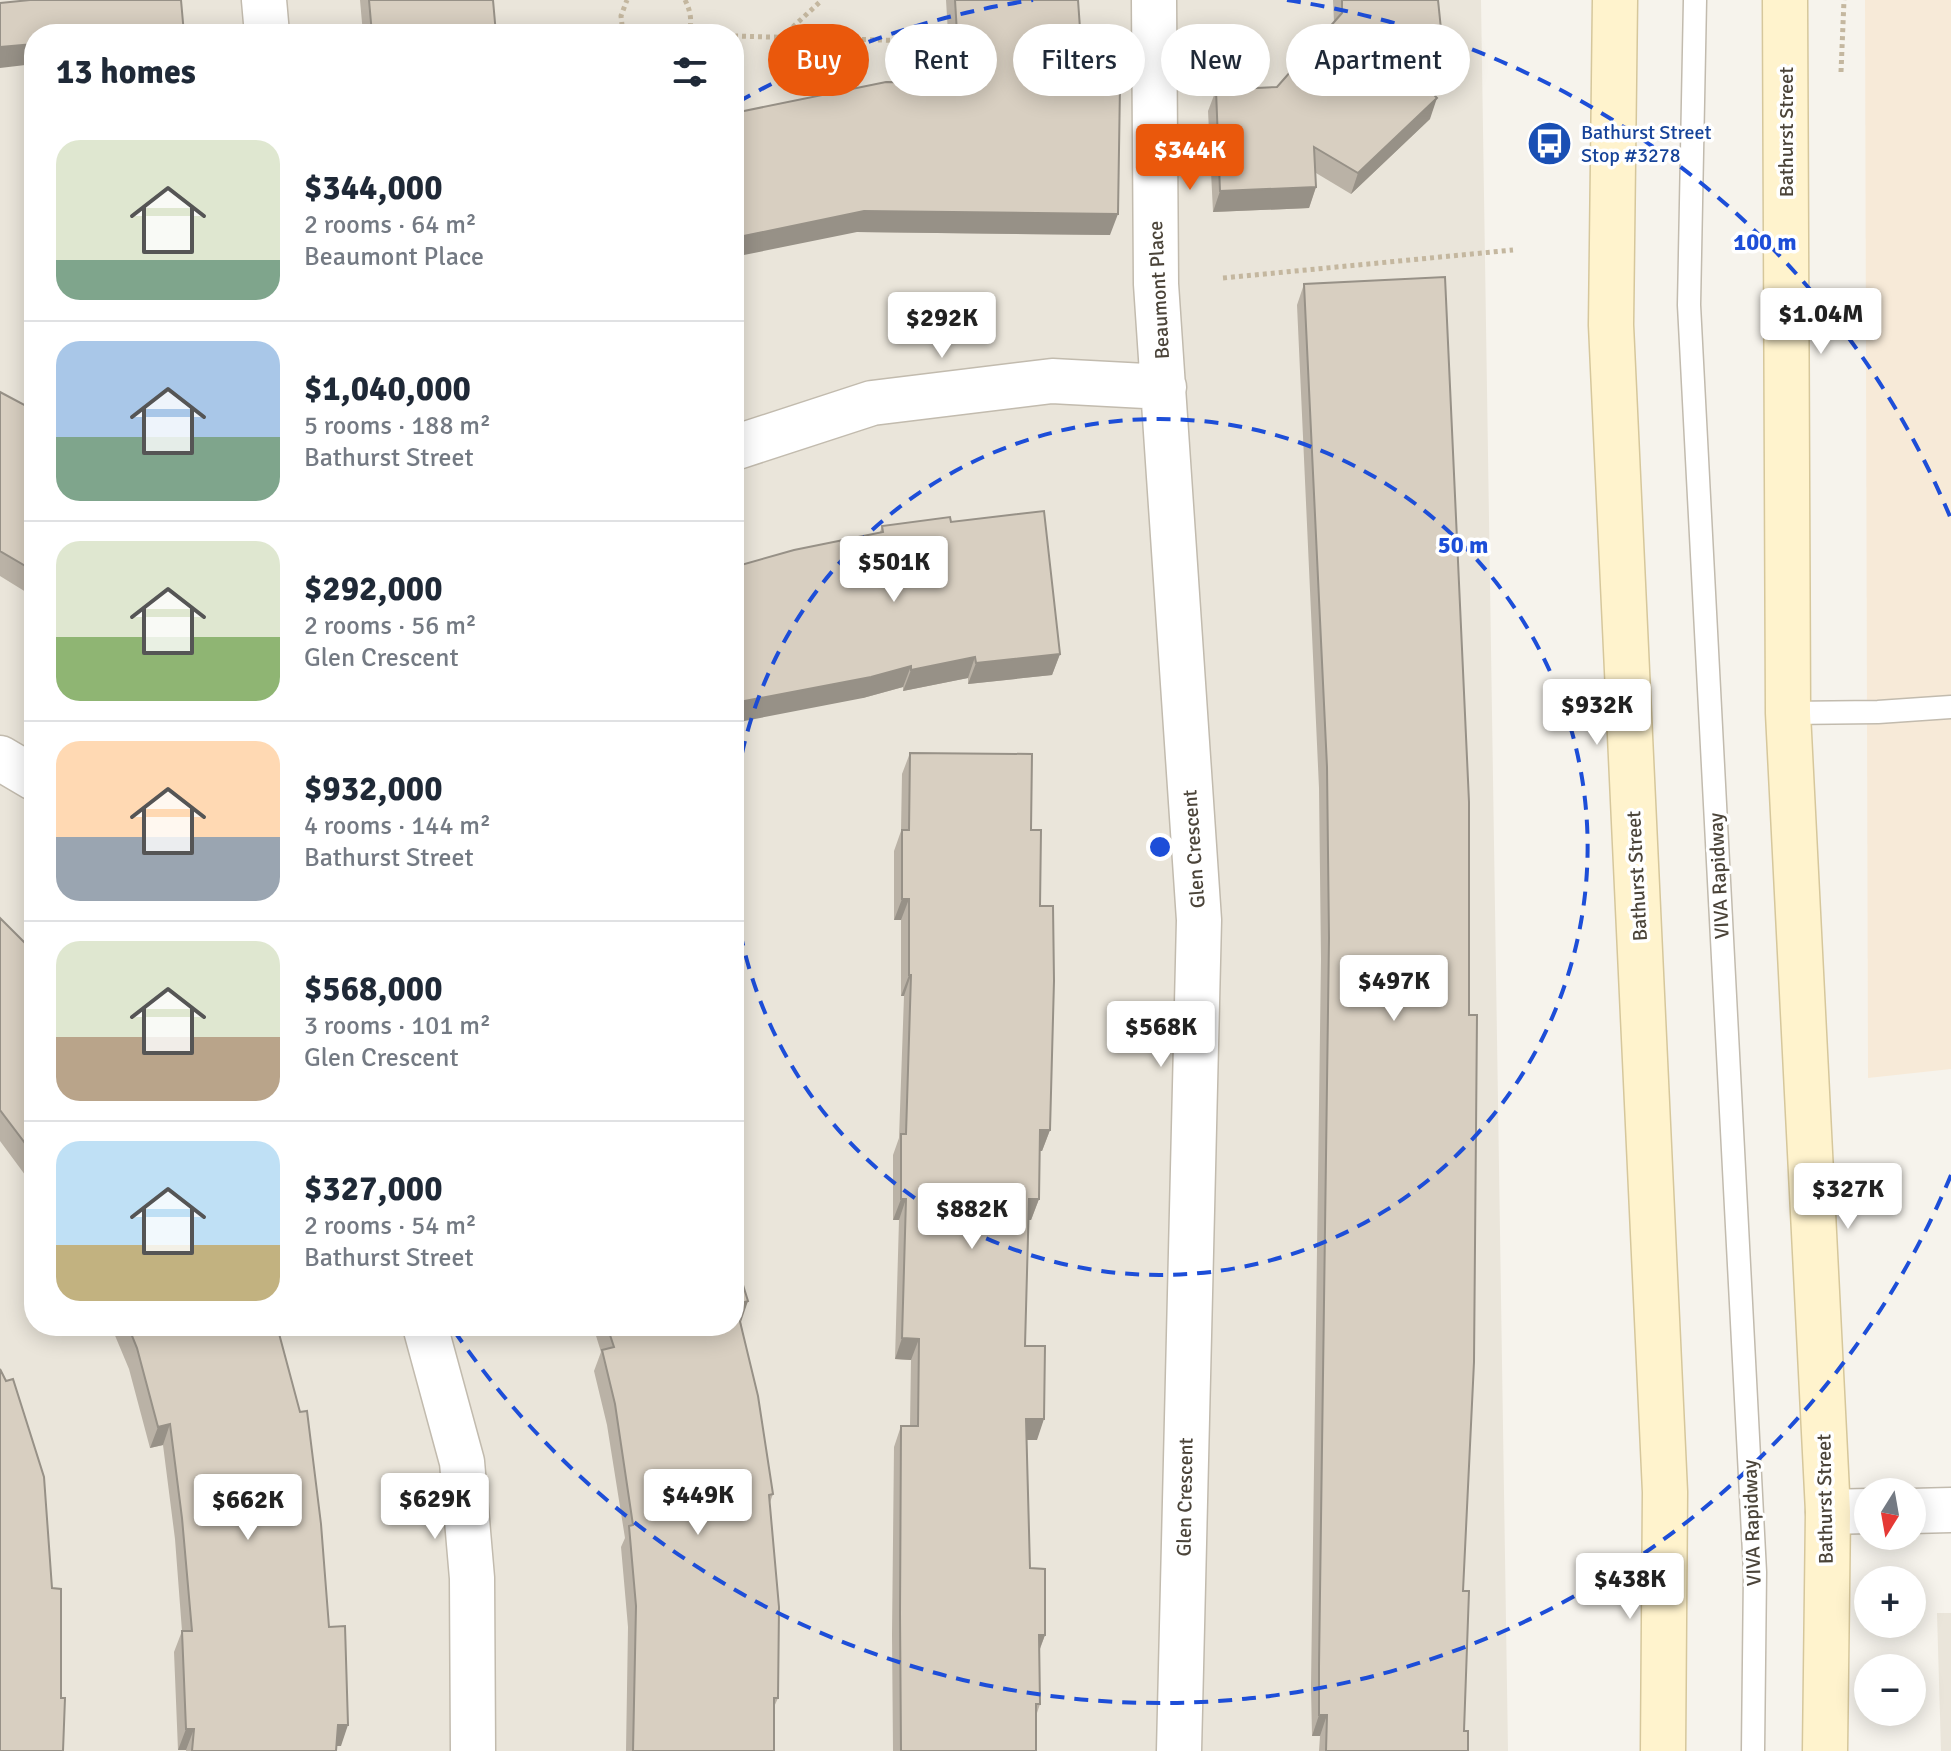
<!DOCTYPE html>
<meta charset="utf-8">
<style>
:root{--surface:#fff;--page:#f6f6f7;--text:#1f2937;--muted:#747a83;--line:#e0e1e3;--accent:#ea580c}
body{margin:0;font-family:Signika,sans-serif;background:var(--page);color:var(--text);height:100vh;display:flex;flex-direction:column;font-size:30px;white-space:nowrap}
*{box-sizing:border-box;margin:0}
p{font-size:26px;color:var(--muted)}
.icon{flex:none;width:44px;height:44px;fill:none;stroke:currentColor;stroke-width:2;stroke-linecap:round;stroke-linejoin:round}
.map{position:relative;flex:1;overflow:hidden}
.panel{position:absolute;left:24px;top:24px;width:720px;height:1312px;display:flex;flex-direction:column;background:var(--surface);border-radius:32px;box-shadow:0 4px 20px #0003}
.panel>*{flex:none}
.top-card{position:absolute;left:768px;top:24px;width:760px;height:72px;display:flex;gap:16px}
.needle{width:52px;rotate:191deg}
.tools{position:absolute;left:1854px;top:1478px;display:grid;gap:16px}
.tools a{display:grid;place-items:center;width:72px;height:72px;border-radius:50%;background:var(--surface);box-shadow:0 4px 20px #0003;font-size:40px}
.price{position:absolute;translate:-50% -68px;padding:0 18px;border-radius:8px;background:#fff;color:#222;font-size:26px;line-height:52px;filter:drop-shadow(0 2px 4px #0008)}
.price::after{content:'';position:absolute;left:50%;top:48px;width:24px;height:18px;margin-left:-12px;background:inherit;clip-path:polygon(0 0,100% 0,50% 100%)}
.price.active{background:var(--accent);color:#fff}
ul{padding:0;list-style:none}
li{display:flex;align-items:center;gap:24px;height:200px;padding:0 32px}
li+li{border-top:2px solid var(--line)}
li span{display:grid;place-items:center;flex:none;width:224px;height:160px;border-radius:24px;color:#555}
li>.icon{margin-inline-start:auto}
span .icon{width:96px;height:96px;fill:#fffc;stroke-width:1}
li b{font-size:34px}
h2{display:flex;justify-content:space-between;align-items:center;height:96px;padding:0 32px;font-size:34px}
.pill{padding:0 28px;border-radius:36px;background:var(--surface);box-shadow:0 4px 20px #0003;font-size:28px;line-height:72px}
.pill.active{background:var(--accent);color:#fff}
.map>svg:first-child{display:block}
</style>
<div class="map">
<svg width="1951" height="1751" viewBox="0 0 1951 1751">
<rect width="100%" height="100%" fill="#f6f3ec"/>
<path fill="#eae5da" fill-rule="evenodd" d="M0 0H1481L1508 1751H0ZM34 34H734V1326H34Z
M1937 1613H1951V1751H1941Z"/>
<path fill="#f7ead8" d="M1865 0H1951V1069L1868 1078Z"/>
<g fill="none" stroke-linecap="round" stroke-linejoin="round">
<defs>
<path id="lane" d="M1695 0 1689 305 1755 1572 1753 1751
M1788 713 1878 712 1951 707"/>
<path id="street" d="M264 0 267 34
M1154 0 1156 284 1199 920 1179 1751
M734 448 872 403 1052 381 1164 387
M0 758 34 778
M425 1326 462 1462 472 1578 473 1751
M1912 1511 1951 1510
M1828 1512 1868 1511"/>
<path id="secondary" d="M1615 0 1611 325 1665 1492 1663 1751
M1785 0 1788 713 1828 1512 1825 1751"/>
</defs>
<use href="#lane" stroke="#c2bbae" stroke-width="25"/>
<use href="#street" stroke="#c2bbae" stroke-width="47"/>
<use href="#secondary" stroke="#d6c79b" stroke-width="47"/>
<path stroke="#c4b79f" stroke-width="5" stroke-dasharray="4 4" stroke-linecap="butt" d="M685 0C691 12 692 21 689 34
M689 33 701 34
M623 34 621 16 627 0
M734 36 953 42
M781 38 822 0
M1075 44H1105
M1841 72 1844 0
M1223 278 1513 250"/>
<use href="#lane" stroke="#fff" stroke-width="22"/>
<use href="#street" stroke="#fff" stroke-width="44"/>
<use href="#secondary" stroke="#fff3cd" stroke-width="44"/>
</g>
<path fill="#bab2a6" d="M360 0H493L496 34H363Z
M946 0H1078L1084 85 1110 235 857 232 951 83Z
M1333 0H1438L1434 60 1412 71 1430 119 1351 194 1316 173V187L1309 208 1213 212 1208 111 1216 90 1277 87 1334 22Z
M1304 284 1463 1591 1464 1731 1468 1751H1319L1320 1736H1312L1311 1687 1321 959 1319 788 1297 305Z
M0 392 34 410V597L0 576Z
M951 522 1060 654 1052 675 968 684V678L903 691V687L863 698 880 532 882 526Z
M910 753 1031 830 1040 906 1050 1130 1042 1151H1039V1199L1031 1220H1029L1025 1346 1037 1440H1027L1030 1568 1045 1635 1040 1649V1704L1036 1716V1751H893L892 1635 894 1447 901 1426H910L911 1360 895 1359 899 1220H893V1155L899 1138 904 996H901V920H894V851L901 831 902 774Z
M0 918 34 952V1187L0 1141Z
M741 1322 773 1494 769 1505 778 1698 774 1707V1751H626L628 1627 621 1547 625 1538 607 1425 594 1371 601 1352 593 1326H734Z
M111 1326H277L329 1627 341 1746H337L336 1751H186V1750H178L174 1652 182 1631 175 1539 163 1445 150 1448 129 1369Z"/>
<path fill="#979187" d="M1442 39 1434 60 1393 80 1401 59Z
M34 44V64L0 68V47Z
M1437 98 1430 119 1351 194 1358 173Z
M1316 187 1309 208 1213 212 1220 191Z
M864 211 1118 214 1110 235 857 232 734 257V238Z
M1060 654 1052 675 968 684 976 663Z
M975 657 968 678 903 691 911 670Z
M911 666 903 687 863 698 734 723V703Z
M902 899H909L901 920H894Z
M909 975H911L904 996H901Z
M1040 1130H1050L1042 1151H1032Z
M901 1199H906L899 1220H893Z
M1029 1199H1039L1031 1220H1022Z
M748 1301 741 1322 736 1305Z
M902 1338 919 1339 911 1360 895 1359Z
M1026 1419H1044L1037 1440H1019Z
M170 1424 163 1445 150 1448 158 1427Z
M1039 1635H1045L1037 1656Z
M1319 1715H1327L1320 1736H1312Z
M338 1725H348L341 1746H331Z
M186 1729H194L186 1750H178Z"/>
<path fill="#d8cfc1" stroke="#979187" stroke-width="2" d="M30 0H181L184 34H34V44L0 47V3Z
M369 0H493L496 34H372Z
M955 0H1078L1084 85H1120L1118 214 864 211 734 238V113L886 82 960 83Z
M1342 0H1438L1442 39 1401 59 1437 98 1358 173 1314 147 1316 187 1220 191 1216 90 1277 87 1342 13Z
M1445 277 1469 802V1015H1477L1474 1362 1463 1591H1469L1464 1731H1468V1751H1326L1327 1715H1319V1666L1329 938 1327 767 1304 284Z
M0 392 34 410V571L0 551Z
M1044 511 1060 654 976 663 975 657 911 670V666L871 677 734 703V567L794 550 883 532 882 526 950 517 951 522Z
M910 753 1032 754 1031 830H1041L1040 906H1053L1054 981 1050 1130H1040L1039 1199H1029L1025 1346H1045L1044 1419H1026L1030 1568 1045 1569V1635H1039L1040 1704H1036V1751H901L900 1614 901 1426H918L919 1339 902 1338 906 1199H901V1134H906L911 975H909V899H902V830H909Z
M0 918 34 952V1155L0 1110Z
M734 1256 748 1301 736 1305 758 1396 773 1494 769 1495 779 1607 778 1698H774V1751H633L636 1606 629 1526 633 1525 615 1404 602 1350 614 1347 607 1326H734Z
M128 1326H277L300 1412 307 1411 321 1524 329 1627 345 1626 348 1725H338L336 1751H192L194 1729H186L182 1631H192L182 1518 170 1424 158 1427 137 1348Z
M0 1369 6 1381 13 1379 44 1477 52 1588 61 1589V1698H65L63 1751H0Z"/>
<g fill="none" stroke="#1d4ed8" stroke-width="4" stroke-dasharray="14 10">
<path d="M734 802A428 428 0 1 1 734 892"/>
<path d="M1951 1175A856 856 0 0 1 455 1332M738 102A856 856 0 0 1 1033 0M1287 0A856 856 0 0 1 1951 519"/>
</g>
<defs>
<symbol id="bus-disc" viewBox="-11 -11 22 22"><circle r="9.5" fill="#1a4fb4" stroke="#fff"/><path d="M-5-6H5V4H4V6H2V4H-2V6H-4V4H-5ZM-3.5-4V0h7V-4ZM-3.5 1.2v1.5H-2V1.2ZM2 1.2v1.5H3.5V1.2Z" fill="#fff"/></symbol>
</defs>
<g fill-rule="evenodd">
<use href="#bus-disc" x="1524" y="118" width="51" height="51"/>
</g>
<g text-anchor="middle" dominant-baseline="central" stroke-width="7" stroke-linejoin="round" paint-order="stroke">
<g font-size="20" fill="#164399" stroke="#fff" text-anchor="start">
<text x="1581" y="132">Bathurst Street<tspan x="1581" dy="23">Stop #3278</tspan></text>
</g>
<g font-size="20" fill="#4b4439" stroke="#fff">
<text transform="translate(1786 132) rotate(-90)">Bathurst Street</text>
<text transform="translate(1159 290) rotate(-93)">Beaumont Place</text>
<text transform="translate(1194 849) rotate(-94)">Glen Crescent</text>
<text transform="translate(1637 876) rotate(-93)">Bathurst Street</text>
<text transform="translate(1719 876) rotate(-93)">VIVA Rapidway</text>
<text transform="translate(1185 1497) rotate(-89)">Glen Crescent</text>
<text transform="translate(1825 1499) rotate(-91)">Bathurst Street</text>
<text transform="translate(1752 1523) rotate(-92)">VIVA Rapidway</text>
</g>
</g>
<circle cx="1160" cy="847" r="12" fill="#1d4ed8" stroke="#fff" stroke-width="4"/>
<g font-size="24" text-anchor="middle" font-weight="bold" fill="#1d4ed8" stroke="#fff" stroke-width="7" stroke-linejoin="round" paint-order="stroke">
<text x="1765" y="250">100 m</text>
<text x="1463" y="553">50 m</text>
</g>
</svg>
<div class="tools">
<a><svg class="needle" viewBox="-14 -14 28 28"><path d="M0-13l5 13h-10z" fill="#e53935"/><path d="M0 13l5-13h-10z" fill="#747a83"/></svg></a>
<a>+</a>
<a>−</a>
</div>
<b class="price active" style="left:1190px;top:192px">$344K</b>
<b class="price" style="left:1821px;top:356px">$1.04M</b>
<b class="price" style="left:942px;top:360px">$292K</b>
<b class="price" style="left:894px;top:604px">$501K</b>
<b class="price" style="left:1597px;top:747px">$932K</b>
<b class="price" style="left:1394px;top:1023px">$497K</b>
<b class="price" style="left:1161px;top:1069px">$568K</b>
<b class="price" style="left:1848px;top:1231px">$327K</b>
<b class="price" style="left:972px;top:1251px">$882K</b>
<b class="price" style="left:698px;top:1537px">$449K</b>
<b class="price" style="left:435px;top:1541px">$629K</b>
<b class="price" style="left:248px;top:1542px">$662K</b>
<b class="price" style="left:1630px;top:1621px">$438K</b>
<div class="top-card">
<a class="pill active">Buy</a>
<a class="pill">Rent</a>
<a class="pill">Filters</a>
<a class="pill">New</a>
<a class="pill">Apartment</a>
</div>
<section class="panel">
<h2>13 homes<svg class="icon" aria-label="filters" viewBox="0 0 24 24"><path d="M4 7h16M4 17h16"/><circle cx="9" cy="7" r="2"/><circle cx="15" cy="17" r="2"/></svg></h2>
<ul>
<li><span style="background:linear-gradient(#dfe7d0 75%,#7fa58c 0)"><svg class="icon" aria-label="home" viewBox="0 0 24 24"><path d="M3 11l9-7 9 7M6 9v11h12V9"/></svg></span><div><b>$344,000</b><p>2 rooms · 64 m²</p><p>Beaumont Place</p></div></li>
<li><span style="background:linear-gradient(#a9c7e8 60%,#7fa58c 0)"><svg class="icon" aria-label="home" viewBox="0 0 24 24"><path d="M3 11l9-7 9 7M6 9v11h12V9"/></svg></span><div><b>$1,040,000</b><p>5 rooms · 188 m²</p><p>Bathurst Street</p></div></li>
<li><span style="background:linear-gradient(#dfe7d0 60%,#8fb573 0)"><svg class="icon" aria-label="home" viewBox="0 0 24 24"><path d="M3 11l9-7 9 7M6 9v11h12V9"/></svg></span><div><b>$292,000</b><p>2 rooms · 56 m²</p><p>Glen Crescent</p></div></li>
<li><span style="background:linear-gradient(#ffd9b3 60%,#9aa5b1 0)"><svg class="icon" aria-label="home" viewBox="0 0 24 24"><path d="M3 11l9-7 9 7M6 9v11h12V9"/></svg></span><div><b>$932,000</b><p>4 rooms · 144 m²</p><p>Bathurst Street</p></div></li>
<li><span style="background:linear-gradient(#dfe7d0 60%,#b9a48a 0)"><svg class="icon" aria-label="home" viewBox="0 0 24 24"><path d="M3 11l9-7 9 7M6 9v11h12V9"/></svg></span><div><b>$568,000</b><p>3 rooms · 101 m²</p><p>Glen Crescent</p></div></li>
<li><span style="background:linear-gradient(#bfe0f5 65%,#c2b280 0)"><svg class="icon" aria-label="home" viewBox="0 0 24 24"><path d="M3 11l9-7 9 7M6 9v11h12V9"/></svg></span><div><b>$327,000</b><p>2 rooms · 54 m²</p><p>Bathurst Street</p></div></li>
</ul>
</section>
</div>
